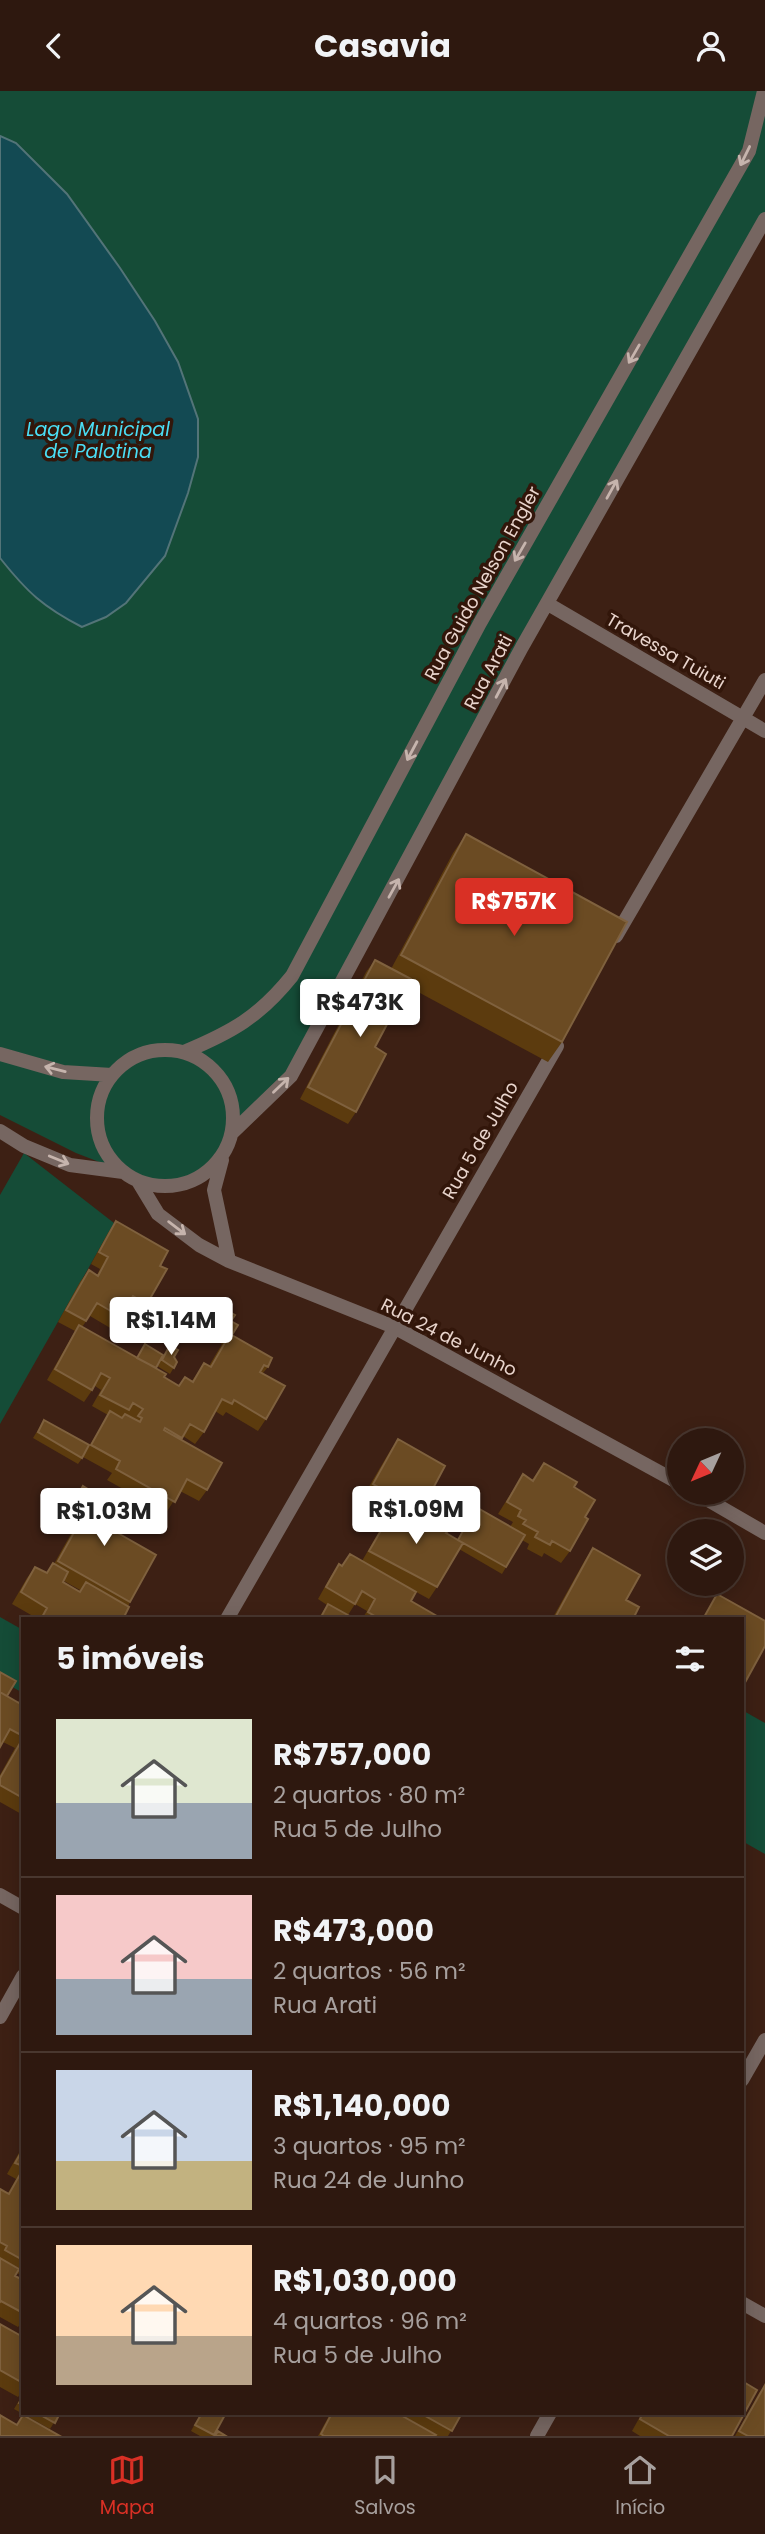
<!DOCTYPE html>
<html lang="pt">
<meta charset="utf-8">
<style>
:root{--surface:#2e180f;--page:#3a251d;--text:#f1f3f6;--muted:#a7a09e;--line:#49372f;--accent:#d93025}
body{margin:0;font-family:Poppins,sans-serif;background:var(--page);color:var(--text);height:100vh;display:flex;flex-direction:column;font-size:26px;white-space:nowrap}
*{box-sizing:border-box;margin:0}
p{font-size:23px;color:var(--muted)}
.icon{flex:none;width:38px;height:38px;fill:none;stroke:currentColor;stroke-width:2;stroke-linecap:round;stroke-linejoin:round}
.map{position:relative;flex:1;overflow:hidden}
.panel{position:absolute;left:21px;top:1526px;width:723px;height:798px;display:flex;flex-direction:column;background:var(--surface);border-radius:0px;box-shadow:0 4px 18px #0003,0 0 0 2px var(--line)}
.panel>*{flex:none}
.needle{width:46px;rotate:226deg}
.controls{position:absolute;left:667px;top:1337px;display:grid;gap:14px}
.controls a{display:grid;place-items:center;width:77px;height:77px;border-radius:50%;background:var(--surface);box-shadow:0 4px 18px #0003,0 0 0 2px var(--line);font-size:35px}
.price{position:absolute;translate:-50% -60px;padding:0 16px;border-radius:7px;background:#fff;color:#222;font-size:23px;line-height:46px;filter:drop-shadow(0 2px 4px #0008)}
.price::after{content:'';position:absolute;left:50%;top:42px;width:21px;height:16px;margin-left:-10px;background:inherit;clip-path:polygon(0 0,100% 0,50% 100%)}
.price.selected{background:var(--accent);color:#fff}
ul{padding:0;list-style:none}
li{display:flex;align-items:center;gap:21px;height:175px;padding:0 35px}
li+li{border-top:2px solid var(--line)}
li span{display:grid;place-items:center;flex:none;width:196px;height:140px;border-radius:0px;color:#555}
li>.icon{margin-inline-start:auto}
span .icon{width:84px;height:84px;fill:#fffc;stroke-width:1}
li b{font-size:30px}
h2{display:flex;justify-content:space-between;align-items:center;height:84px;padding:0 35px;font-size:30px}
header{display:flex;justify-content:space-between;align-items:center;height:91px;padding:0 35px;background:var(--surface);font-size:32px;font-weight:700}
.dock{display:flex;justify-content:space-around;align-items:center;height:98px;border-top:2px solid var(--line);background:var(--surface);font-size:19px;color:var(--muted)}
.dock a{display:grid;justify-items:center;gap:4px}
.dock .selected{color:var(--accent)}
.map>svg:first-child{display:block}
</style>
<header><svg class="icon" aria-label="back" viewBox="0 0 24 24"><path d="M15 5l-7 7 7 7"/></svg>Casavia<svg class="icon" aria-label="person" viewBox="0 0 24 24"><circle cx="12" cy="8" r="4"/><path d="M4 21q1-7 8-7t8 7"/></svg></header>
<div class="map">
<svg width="765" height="2345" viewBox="0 0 765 2345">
<rect width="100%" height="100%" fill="#3d2014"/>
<path fill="#154c37" d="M0 0H765V128L287 984 212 1073 196 1085 177 1091 157 1092 138 1086 76 1062 0 1024Z
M24 1062 114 1132 0 1333V1104Z
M0 1526 23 1539V1602L0 1589Z
M742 1619 765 1632V1763L742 1750Z"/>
<path fill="#134a53" stroke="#537478" stroke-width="2" d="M0 45 16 52 67 103 120 177 155 230 178 271 198 328V366L188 402 165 465 126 512 106 526 82 536C43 516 27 501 0 467Z"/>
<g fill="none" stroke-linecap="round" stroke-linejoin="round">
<path stroke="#766661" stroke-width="14" d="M548 513 765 640
M616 845 765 589
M97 1027a68 68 0 1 1 136 0a68 68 0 1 1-136 0Z
M184 961C232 941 259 926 292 885L480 532 749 60 764 0
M0 963 63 981 112 984
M0 1040 24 1055 70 1074 123 1081
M232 1042 291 985 522 556 765 128
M222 1069 214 1099 229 1170
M138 1090 158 1123 199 1154 229 1170 394 1236 679 1392
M696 1402 765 1442
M227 1528 557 955
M0 1804 23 1817
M0 1926 23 1885
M742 2212 765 2225"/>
<path stroke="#766661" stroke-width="14" d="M742 1989 765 1949
M537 2345 550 2322"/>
</g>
<path fill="#5c3b0e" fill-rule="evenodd" d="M466 743 562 951 548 971 407 895 375 956 356 1021 348 1033 300 1008 366 881 375 869 391 878 453 762Z
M116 1130 160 1175 147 1213 139 1225 126 1217 112 1238 90 1225 82 1236 137 1266 145 1253 156 1277 164 1286 179 1295 185 1286 192 1290 204 1272 209 1275 222 1253 203 1241 219 1215 231 1230 232 1244 268 1276 263 1282 266 1328 258 1340 226 1321 223 1325 215 1320 204 1341 195 1353 183 1345 180 1349 207 1399 199 1410 180 1400 166 1422 107 1389 112 1382 83 1366 78 1373 33 1347 44 1329 85 1362 108 1324 92 1315 101 1299 95 1295 84 1311 47 1289 75 1240 58 1231 80 1191 89 1179 97 1184 100 1178 91 1173 108 1142Z
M170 1254 177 1271 170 1283 157 1275Z
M398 1348 421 1420 418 1424 457 1449 476 1416 510 1436 513 1431 498 1423 523 1383 532 1389 544 1372 574 1396 585 1426 570 1460 561 1472 544 1462 542 1466 527 1458 529 1453 522 1449 502 1483 459 1458 437 1496 429 1508 409 1497 411 1510 442 1528H362L367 1520 355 1513 348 1524 355 1528H318L327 1514 318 1508 331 1485 339 1473 342 1474 350 1463 362 1470 391 1420 364 1404 390 1360Z
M83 1395 109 1437 130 1511 123 1528H38L12 1513 27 1487 35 1476 46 1482 53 1472 54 1473 72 1441 59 1433ZM64 1490 80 1499 79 1501 63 1491Z
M593 1457 626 1509 633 1528H552L585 1469Z
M7 1605 18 1612 23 1605V1724L0 1711V1684L15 1657 3 1651Z
M23 2040V2185L17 2182 15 2185 23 2189V2230L18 2236 0 2226V2098L8 2102 16 2088 7 2083 20 2060V2045Z
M0 2233 23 2246V2300L18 2306 0 2296Z
M765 2294V2345H735L759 2302Z
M23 2303V2322H60L50 2338 14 2318Z
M201 2322H226L213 2345H200L191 2340Z
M329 2322H462L448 2345H318L330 2323Z
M642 2322H742L732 2345H640L632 2340Z"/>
<path fill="#6b4b23" stroke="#7f613e" stroke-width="2" d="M466 743 627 831 562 951 401 864Z
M375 869 411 888 375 956 386 963 356 1021 308 996Z
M116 1130 168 1160 160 1175 167 1178 147 1213 133 1205 121 1226 97 1212 86 1230 66 1219 89 1179 98 1185 108 1166 99 1161Z
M219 1215 235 1224 231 1230 238 1234 232 1244 230 1243 227 1247 207 1235Z
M79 1234 166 1283 164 1286 179 1295 185 1286 193 1291 204 1272 211 1276 230 1243 272 1267 268 1276 264 1274 260 1281 285 1295 266 1328 234 1309 232 1313 222 1308 204 1341 190 1333 182 1347 165 1337 164 1339 222 1372 207 1399 187 1388 175 1411 116 1378 120 1370 91 1354 110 1320 122 1327 125 1323 140 1331 142 1327 138 1325 143 1318 133 1312 129 1319 100 1304 110 1287 101 1282 92 1299 55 1278Z
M145 1253 163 1264 156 1277 137 1267Z
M170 1254 178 1259 174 1266 177 1271 174 1277 162 1269Z
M44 1329 89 1354 82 1367 38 1341Z
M398 1348 445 1375 421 1420 373 1393Z
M544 1372 577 1391 574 1396 595 1409 585 1426 588 1428 570 1460 552 1450 550 1454 535 1446 538 1441 523 1433 526 1429 518 1425 521 1419 507 1411 523 1383 533 1390Z
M83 1395 121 1418 109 1437 156 1464 130 1511 58 1470 81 1429 67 1422Z
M397 1412 447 1441 446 1442 463 1452 437 1496 369 1460Z
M476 1416 525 1444 506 1476 458 1449Z
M593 1457 640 1484 626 1509 639 1516 633 1528H560L556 1525Z
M350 1463 416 1501 411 1510 442 1528H380L368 1521 375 1508 362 1500 355 1513 326 1496 339 1473 342 1475Z
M53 1472 68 1481 63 1491 80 1501 86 1491 129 1516 123 1528H41L47 1517 21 1501 35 1476 47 1482Z
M717 1503 765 1530V1555L742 1597V1528H703Z
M328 1513 355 1528H320Z
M0 1581 16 1590 7 1605 0 1601Z
M0 1601 19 1612 23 1606V1645L10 1638 0 1656Z
M23 1647V1707L0 1694V1687Z
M23 2058V2075L15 2072Z
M23 2078V2169L5 2159 7 2155 0 2151V2098L9 2103Z
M0 2167 19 2178 15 2185 23 2189V2222L1 2210 0 2211Z
M0 2233 23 2246V2292L0 2279Z
M742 2290 757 2299 732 2345H669L640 2328 643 2322H742Z
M765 2294V2345H748L739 2340Z
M23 2305V2314L19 2312Z
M37 2322H60L55 2332Z
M202 2322H226L214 2344 195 2334Z
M332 2322H397L436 2344 435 2345H324L321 2343Z
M420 2322H462L452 2340Z
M0 2324 17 2334 23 2324 60 2345H0Z
M218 2340 226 2345H215Z"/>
<defs><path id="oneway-shaft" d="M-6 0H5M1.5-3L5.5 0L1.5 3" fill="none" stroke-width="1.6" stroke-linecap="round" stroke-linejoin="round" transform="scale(1.75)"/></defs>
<g stroke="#c6b4ad">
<use href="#oneway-shaft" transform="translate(745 65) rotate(116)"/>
<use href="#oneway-shaft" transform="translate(634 263) rotate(120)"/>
<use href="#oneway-shaft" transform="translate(612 398) rotate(-61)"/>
<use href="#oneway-shaft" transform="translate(520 461) rotate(120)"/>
<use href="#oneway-shaft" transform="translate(501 597) rotate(-62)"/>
<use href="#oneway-shaft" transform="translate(412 660) rotate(118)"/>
<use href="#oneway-shaft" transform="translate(394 797) rotate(-61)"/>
<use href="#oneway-shaft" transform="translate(55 978) rotate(-166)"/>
<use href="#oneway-shaft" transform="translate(281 994) rotate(-44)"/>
<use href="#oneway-shaft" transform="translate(59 1069) rotate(22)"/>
<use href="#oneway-shaft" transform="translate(177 1137) rotate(37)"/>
</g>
<g text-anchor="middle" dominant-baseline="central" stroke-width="7" stroke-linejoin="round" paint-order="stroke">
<g font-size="18" fill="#e9d5cd" stroke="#32160a">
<text transform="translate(482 492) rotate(-61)">Rua Guido Nelson Engler</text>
<text transform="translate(666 560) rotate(30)">Travessa Tuiuti</text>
<text transform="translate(488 581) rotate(-62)">Rua Arati</text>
<text transform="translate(480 1049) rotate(-60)">Rua 5 de Julho</text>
<text transform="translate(449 1246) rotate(27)">Rua 24 de Junho</text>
</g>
<g font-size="19" font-style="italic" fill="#4addf4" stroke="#32160a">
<text x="98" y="338">Lago Municipal<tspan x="98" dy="22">de Palotina</tspan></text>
</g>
</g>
</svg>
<div class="controls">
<a><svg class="needle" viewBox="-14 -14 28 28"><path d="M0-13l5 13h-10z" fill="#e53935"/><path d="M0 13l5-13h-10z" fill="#a7a09e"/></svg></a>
<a><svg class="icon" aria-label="layers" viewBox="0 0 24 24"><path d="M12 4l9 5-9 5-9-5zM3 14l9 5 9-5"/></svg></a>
</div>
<b class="price selected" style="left:514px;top:847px">R$757K</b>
<b class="price" style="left:360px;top:948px">R$473K</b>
<b class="price" style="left:171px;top:1266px">R$1.14M</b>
<b class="price" style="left:416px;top:1455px">R$1.09M</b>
<b class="price" style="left:104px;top:1457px">R$1.03M</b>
<section class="panel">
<h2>5 imóveis<svg class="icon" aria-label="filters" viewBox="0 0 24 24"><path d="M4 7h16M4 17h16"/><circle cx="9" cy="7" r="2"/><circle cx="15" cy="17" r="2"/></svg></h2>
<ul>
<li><span style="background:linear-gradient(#dfe7d0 60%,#9aa5b1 0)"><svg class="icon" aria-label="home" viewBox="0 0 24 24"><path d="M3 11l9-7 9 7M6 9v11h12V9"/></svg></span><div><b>R$757,000</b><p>2 quartos · 80 m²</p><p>Rua 5 de Julho</p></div></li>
<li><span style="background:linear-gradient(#f6c9c9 60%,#9aa5b1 0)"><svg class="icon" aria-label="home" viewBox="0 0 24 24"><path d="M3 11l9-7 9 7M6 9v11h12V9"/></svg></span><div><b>R$473,000</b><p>2 quartos · 56 m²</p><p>Rua Arati</p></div></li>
<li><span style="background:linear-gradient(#c9d6e8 65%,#c2b280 0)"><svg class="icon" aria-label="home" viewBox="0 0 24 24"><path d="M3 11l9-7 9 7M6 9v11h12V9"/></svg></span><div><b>R$1,140,000</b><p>3 quartos · 95 m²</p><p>Rua 24 de Junho</p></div></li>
<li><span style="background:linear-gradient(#ffd9b3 65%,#b9a48a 0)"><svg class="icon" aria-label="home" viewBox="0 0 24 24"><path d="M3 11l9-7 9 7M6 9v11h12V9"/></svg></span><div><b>R$1,030,000</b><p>4 quartos · 96 m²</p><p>Rua 5 de Julho</p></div></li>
</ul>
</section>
</div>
<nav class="dock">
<a class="selected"><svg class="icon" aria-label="map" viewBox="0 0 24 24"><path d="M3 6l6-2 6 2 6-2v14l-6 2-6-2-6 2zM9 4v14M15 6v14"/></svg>Mapa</a>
<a><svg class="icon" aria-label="saved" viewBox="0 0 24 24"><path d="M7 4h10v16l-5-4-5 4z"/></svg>Salvos</a>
<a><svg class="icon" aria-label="home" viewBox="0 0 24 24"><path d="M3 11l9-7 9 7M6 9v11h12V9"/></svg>Início</a>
</nav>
